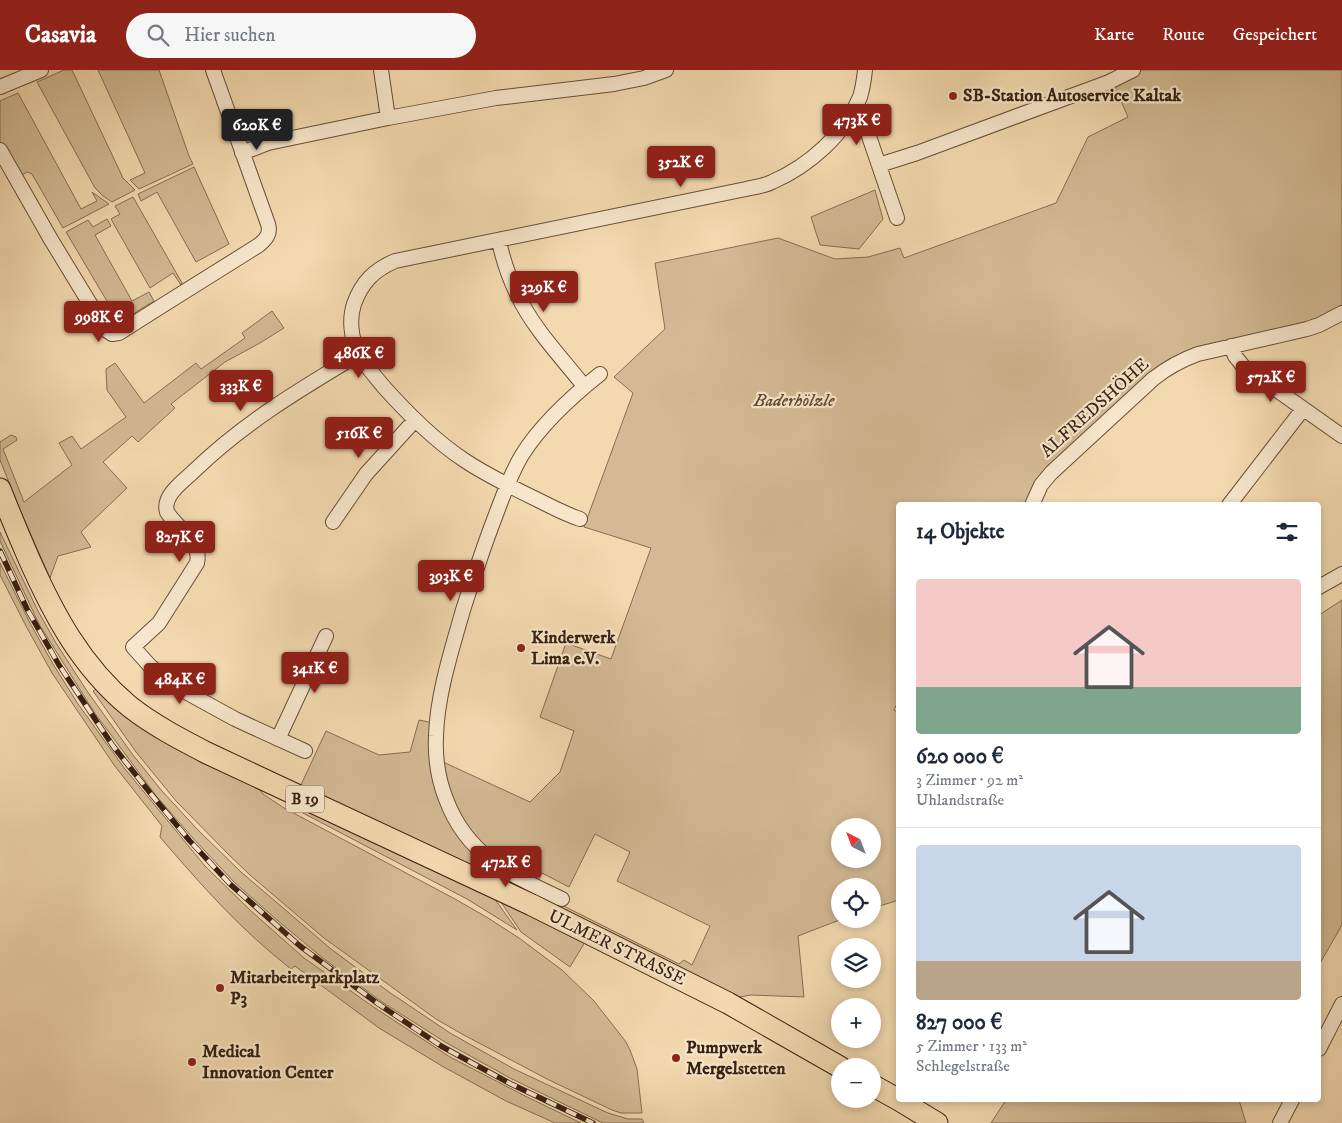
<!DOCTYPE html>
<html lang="de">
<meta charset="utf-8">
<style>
:root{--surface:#fff;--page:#f6f6f7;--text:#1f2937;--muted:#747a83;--line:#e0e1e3;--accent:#8f2418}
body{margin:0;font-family:"IM FELL DW Pica",serif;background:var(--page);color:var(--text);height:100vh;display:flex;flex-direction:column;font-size:19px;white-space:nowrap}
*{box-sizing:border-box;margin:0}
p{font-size:16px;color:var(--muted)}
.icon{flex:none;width:28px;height:28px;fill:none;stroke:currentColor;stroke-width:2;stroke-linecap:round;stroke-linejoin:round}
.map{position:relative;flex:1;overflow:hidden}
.panel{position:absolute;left:896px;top:432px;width:425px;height:600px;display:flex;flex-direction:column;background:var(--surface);border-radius:5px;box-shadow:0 2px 8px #0003}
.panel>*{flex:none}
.needle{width:32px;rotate:318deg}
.controls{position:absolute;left:831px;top:748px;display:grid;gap:10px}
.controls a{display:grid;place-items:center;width:50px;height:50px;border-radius:50%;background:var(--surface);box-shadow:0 2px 8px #0003;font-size:25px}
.price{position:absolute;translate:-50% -42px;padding:0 11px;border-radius:5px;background:var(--accent);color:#fff;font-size:16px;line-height:32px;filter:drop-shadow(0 1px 2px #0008)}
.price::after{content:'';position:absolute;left:50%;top:30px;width:15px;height:11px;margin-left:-8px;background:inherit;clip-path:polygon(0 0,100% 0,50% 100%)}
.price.selected{background:#222;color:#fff}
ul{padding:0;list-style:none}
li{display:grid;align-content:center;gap:10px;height:265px;padding:0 20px}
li+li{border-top:1px solid var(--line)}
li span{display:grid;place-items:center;height:155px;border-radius:5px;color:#555}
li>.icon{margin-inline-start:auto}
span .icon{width:90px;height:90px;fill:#fffc;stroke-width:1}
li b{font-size:21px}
h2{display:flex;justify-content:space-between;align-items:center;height:60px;padding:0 20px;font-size:21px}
header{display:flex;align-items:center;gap:30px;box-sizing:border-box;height:70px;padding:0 25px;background:var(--accent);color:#fff}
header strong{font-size:24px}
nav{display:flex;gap:28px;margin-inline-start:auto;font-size:18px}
.search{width:350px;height:45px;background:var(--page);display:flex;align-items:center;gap:12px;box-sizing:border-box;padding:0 18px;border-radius:28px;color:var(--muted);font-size:19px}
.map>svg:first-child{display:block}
</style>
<header>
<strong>Casavia</strong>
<div class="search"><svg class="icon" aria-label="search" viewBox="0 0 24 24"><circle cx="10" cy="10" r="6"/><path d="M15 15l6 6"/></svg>Hier suchen</div>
<nav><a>Karte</a><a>Route</a><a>Gespeichert</a></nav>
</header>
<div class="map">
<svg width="1342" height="1053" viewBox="0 0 1342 1053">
<rect width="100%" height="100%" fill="#f3d9af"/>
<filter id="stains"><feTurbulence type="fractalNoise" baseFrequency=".004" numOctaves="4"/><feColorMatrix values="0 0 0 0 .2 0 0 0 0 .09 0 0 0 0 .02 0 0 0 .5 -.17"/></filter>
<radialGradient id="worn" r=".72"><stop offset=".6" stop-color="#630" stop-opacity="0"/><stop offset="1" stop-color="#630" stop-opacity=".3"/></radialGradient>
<path fill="#d3ba94" stroke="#866e52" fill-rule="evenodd" d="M64 0H72L123 108 135 120 112 132 103 126 95 118 37 12Z
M98 0H159L189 86 193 94 139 119 130 110 145 103Z
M1142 0H1342V237L1308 253 1183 283 1027 435H899V629L894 640 899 643V830L873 838 872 816H840V849H842L798 866 804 927 751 925 730 929 538 828 540 824 679 894 684 890 692 895 710 856 617 811 630 782 595 764 569 817 542 803 537 813 486 780 464 752 454 732 448 713 443 692 530 732 560 702 574 661 540 647 566 573 611 589 651 478 584 457 633 323 614 307 665 259 655 193 778 168 835 189 868 187 900 178 904 188 1056 133 1088 67 1128 47 1114 15ZM840 756H872V789H840Z
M18 23 81 139 97 131 92 122 109 134 63 158 32 104 27 102C22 105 21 106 16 102L0 73V31Z
M194 97 229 174 196 192 157 122 141 131 138 124Z
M875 120 883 149 859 179 820 175 811 147Z
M133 127 182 213 181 215 173 203 150 218 111 149 120 144 115 136Z
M107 149 111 156 95 165 132 231 149 222 154 231 112 257 106 248 114 243 66 162 88 150 93 157Z
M272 241 284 258 260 273 225 292 171 334 175 338 138 372 132 366 103 392 127 418 81 462 91 477 58 486 50 508 21 442 0 390V372L11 365 16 367 17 370 3 379 24 432 72 395 59 373 72 366 81 379 126 347 107 320 106 299 115 293 144 333 196 293 201 299 245 268 242 263Z
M0 462 38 541 56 573 87 621 133 685 162 721 198 760 241 802 331 879 389 922 450 963 514 999 608 1043 628 1049H642L644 1053H603L510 1008 445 972 382 932 324 889 277 850 234 812 192 767 157 727 94 642 39 554 0 471Z
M0 493 30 553 53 594 78 634 125 699 205 796 251 841 304 888 372 936 450 987 525 1026 581 1053H555L506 1031 442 996 379 958 295 896 291 899C242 861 200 814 160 767L162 756 114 695 52 603 27 558 0 505Z
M1342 530V855L1319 895V545Z
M98 618 255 714 263 724 284 738 455 829 488 848 519 868 562 900 594 931 626 972 630 980 637 999 642 1043H621L612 1040 547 1009 462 964 436 949 324 868 250 805 229 785 176 731 136 682 93 621Z
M419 650 434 653 452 750 536 823 534 826 300 717 326 661 379 685 410 682Z
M283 730 494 828 517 860 467 829 301 742Z
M499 829 585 872 570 897 521 862Z
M1006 1030H1239L1246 1053H991Z"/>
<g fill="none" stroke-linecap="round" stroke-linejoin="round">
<defs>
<path id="street" d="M381 0 388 48
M0 17 41 0
M853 41 862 46 897 148
M0 80 50 168 106 260 112 264 119 263 160 237 259 175C266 169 271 164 268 154L213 0
M242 83 268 73 388 48 496 28 614 14 644 8 666 0
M879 95 917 83 1109 12 1133 0
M499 171C503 190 509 208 518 226 534 259 561 287 584 316
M1231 276 1235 286 1243 296 1342 366
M1032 435 1041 415 1051 403 1153 309C1167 298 1181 290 1198 284L1307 259 1319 255 1342 243
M1229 435 1303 339
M580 449C565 444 552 437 538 430 513 418 488 406 464 390 434 370 407 343 383 316 374 305 364 294 358 282 351 268 349 249 354 234 362 212 374 200 395 191L746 119C755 117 764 116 772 112 809 96 845 64 860 27 863 18 864 9 865 0
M333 452 366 404 415 350
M1319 517 1342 504
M278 669 326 566
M305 681 235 649 175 616 150 596 133 577 159 553 197 493C202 470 178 460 167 442 162 425 184 411 195 400 245 352 299 320 359 284
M562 829C511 805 467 786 446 729 438 709 435 687 436 666 437 625 452 579 463 540 473 509 483 478 495 447 503 426 510 405 522 385 542 353 571 327 600 304
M1319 979 1342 934
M1280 1053 1292 1030"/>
<path id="primary" d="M0 419C9 442 19 466 29 489 54 545 81 596 129 636 153 655 180 669 207 683L532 835 728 933 840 997
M872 1015 899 1030
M899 1030 937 1053"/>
</defs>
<use href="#street" stroke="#674f38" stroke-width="16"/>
<use href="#primary" stroke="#382111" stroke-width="23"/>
<use href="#street" stroke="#f7e6cb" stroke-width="14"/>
<use href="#primary" stroke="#f3d9af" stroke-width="21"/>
<defs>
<path id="rail" d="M0 481 27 539 59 595 113 676 151 724 189 770 230 814 300 876 377 933 441 976 511 1014 593 1053"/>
</defs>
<use href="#rail" stroke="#382111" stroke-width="5.5"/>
<use href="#rail" stroke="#f7e6cb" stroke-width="4" stroke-dasharray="11" stroke-linecap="butt"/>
</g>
<g fill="#8f2418" stroke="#f7e6cb" stroke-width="2">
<circle cx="953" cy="26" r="5"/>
<circle cx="521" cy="578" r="5"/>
<circle cx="220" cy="918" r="5"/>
<circle cx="676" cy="988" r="5"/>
<circle cx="192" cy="992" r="5"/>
</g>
<g text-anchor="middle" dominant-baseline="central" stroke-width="4.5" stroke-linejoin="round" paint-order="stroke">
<rect fill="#f7e6cb" stroke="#715c49" stroke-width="1" x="286" y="715.5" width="38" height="27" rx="4"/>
<g font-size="16" font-weight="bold" fill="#382111">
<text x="305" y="729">B 19</text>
</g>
<g font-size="18" font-weight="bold" fill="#382111" stroke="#f7e6cb" text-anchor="start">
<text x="963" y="26">SB-Station Autoservice Kaltak</text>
<text x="531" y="568">Kinderwerk<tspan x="531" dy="21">Lima e.V.</tspan></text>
<text x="230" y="908">Mitarbeiterparkplatz<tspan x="230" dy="21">P3</tspan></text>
<text x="686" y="978">Pumpwerk<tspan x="686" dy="21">Mergelstetten</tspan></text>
<text x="202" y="982">Medical<tspan x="202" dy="21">Innovation Center</tspan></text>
</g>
<g font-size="18" font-style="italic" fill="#5f4732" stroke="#f7e6cb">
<text x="794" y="331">Baderhölzle</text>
</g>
<g font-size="18" fill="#382111" stroke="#f7e6cb">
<text transform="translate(1095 338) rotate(-42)">ALFREDSHÖHE</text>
<text transform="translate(617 878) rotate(26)">ULMER STRASSE</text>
</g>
</g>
<rect width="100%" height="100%" filter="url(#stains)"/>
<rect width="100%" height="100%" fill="url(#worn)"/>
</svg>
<div class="controls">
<a><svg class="needle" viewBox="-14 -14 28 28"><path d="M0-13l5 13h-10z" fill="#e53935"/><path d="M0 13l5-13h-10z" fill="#747a83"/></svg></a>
<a><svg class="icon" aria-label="locate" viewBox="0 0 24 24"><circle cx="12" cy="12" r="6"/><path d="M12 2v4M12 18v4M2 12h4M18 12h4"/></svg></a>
<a><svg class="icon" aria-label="layers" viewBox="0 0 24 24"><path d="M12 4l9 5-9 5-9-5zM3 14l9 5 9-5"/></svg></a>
<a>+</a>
<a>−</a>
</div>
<b class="price" style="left:857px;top:76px">473K €</b>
<b class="price selected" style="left:257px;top:81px">620K €</b>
<b class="price" style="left:681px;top:118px">352K €</b>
<b class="price" style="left:544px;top:243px">329K €</b>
<b class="price" style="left:99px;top:273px">998K €</b>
<b class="price" style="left:359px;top:309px">486K €</b>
<b class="price" style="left:1271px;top:333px">572K €</b>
<b class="price" style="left:241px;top:342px">333K €</b>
<b class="price" style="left:359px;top:389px">516K €</b>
<b class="price" style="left:180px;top:493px">827K €</b>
<b class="price" style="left:451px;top:532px">393K €</b>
<b class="price" style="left:315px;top:624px">341K €</b>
<b class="price" style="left:180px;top:635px">484K €</b>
<b class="price" style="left:506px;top:818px">472K €</b>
<section class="panel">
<h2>14 Objekte<svg class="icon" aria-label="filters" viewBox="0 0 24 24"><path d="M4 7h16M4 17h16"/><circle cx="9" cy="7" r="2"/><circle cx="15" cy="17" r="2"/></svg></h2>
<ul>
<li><span style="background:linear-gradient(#f6c9c9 70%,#7fa58c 0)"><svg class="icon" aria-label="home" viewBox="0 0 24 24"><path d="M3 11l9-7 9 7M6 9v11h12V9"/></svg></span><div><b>620 000 €</b><p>3 Zimmer · 92 m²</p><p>Uhlandstraße</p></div></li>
<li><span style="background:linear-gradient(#c9d6e8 75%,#b9a48a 0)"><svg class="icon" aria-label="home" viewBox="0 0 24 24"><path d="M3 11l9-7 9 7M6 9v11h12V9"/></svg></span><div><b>827 000 €</b><p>5 Zimmer · 133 m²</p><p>Schlegelstraße</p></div></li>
</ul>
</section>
</div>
